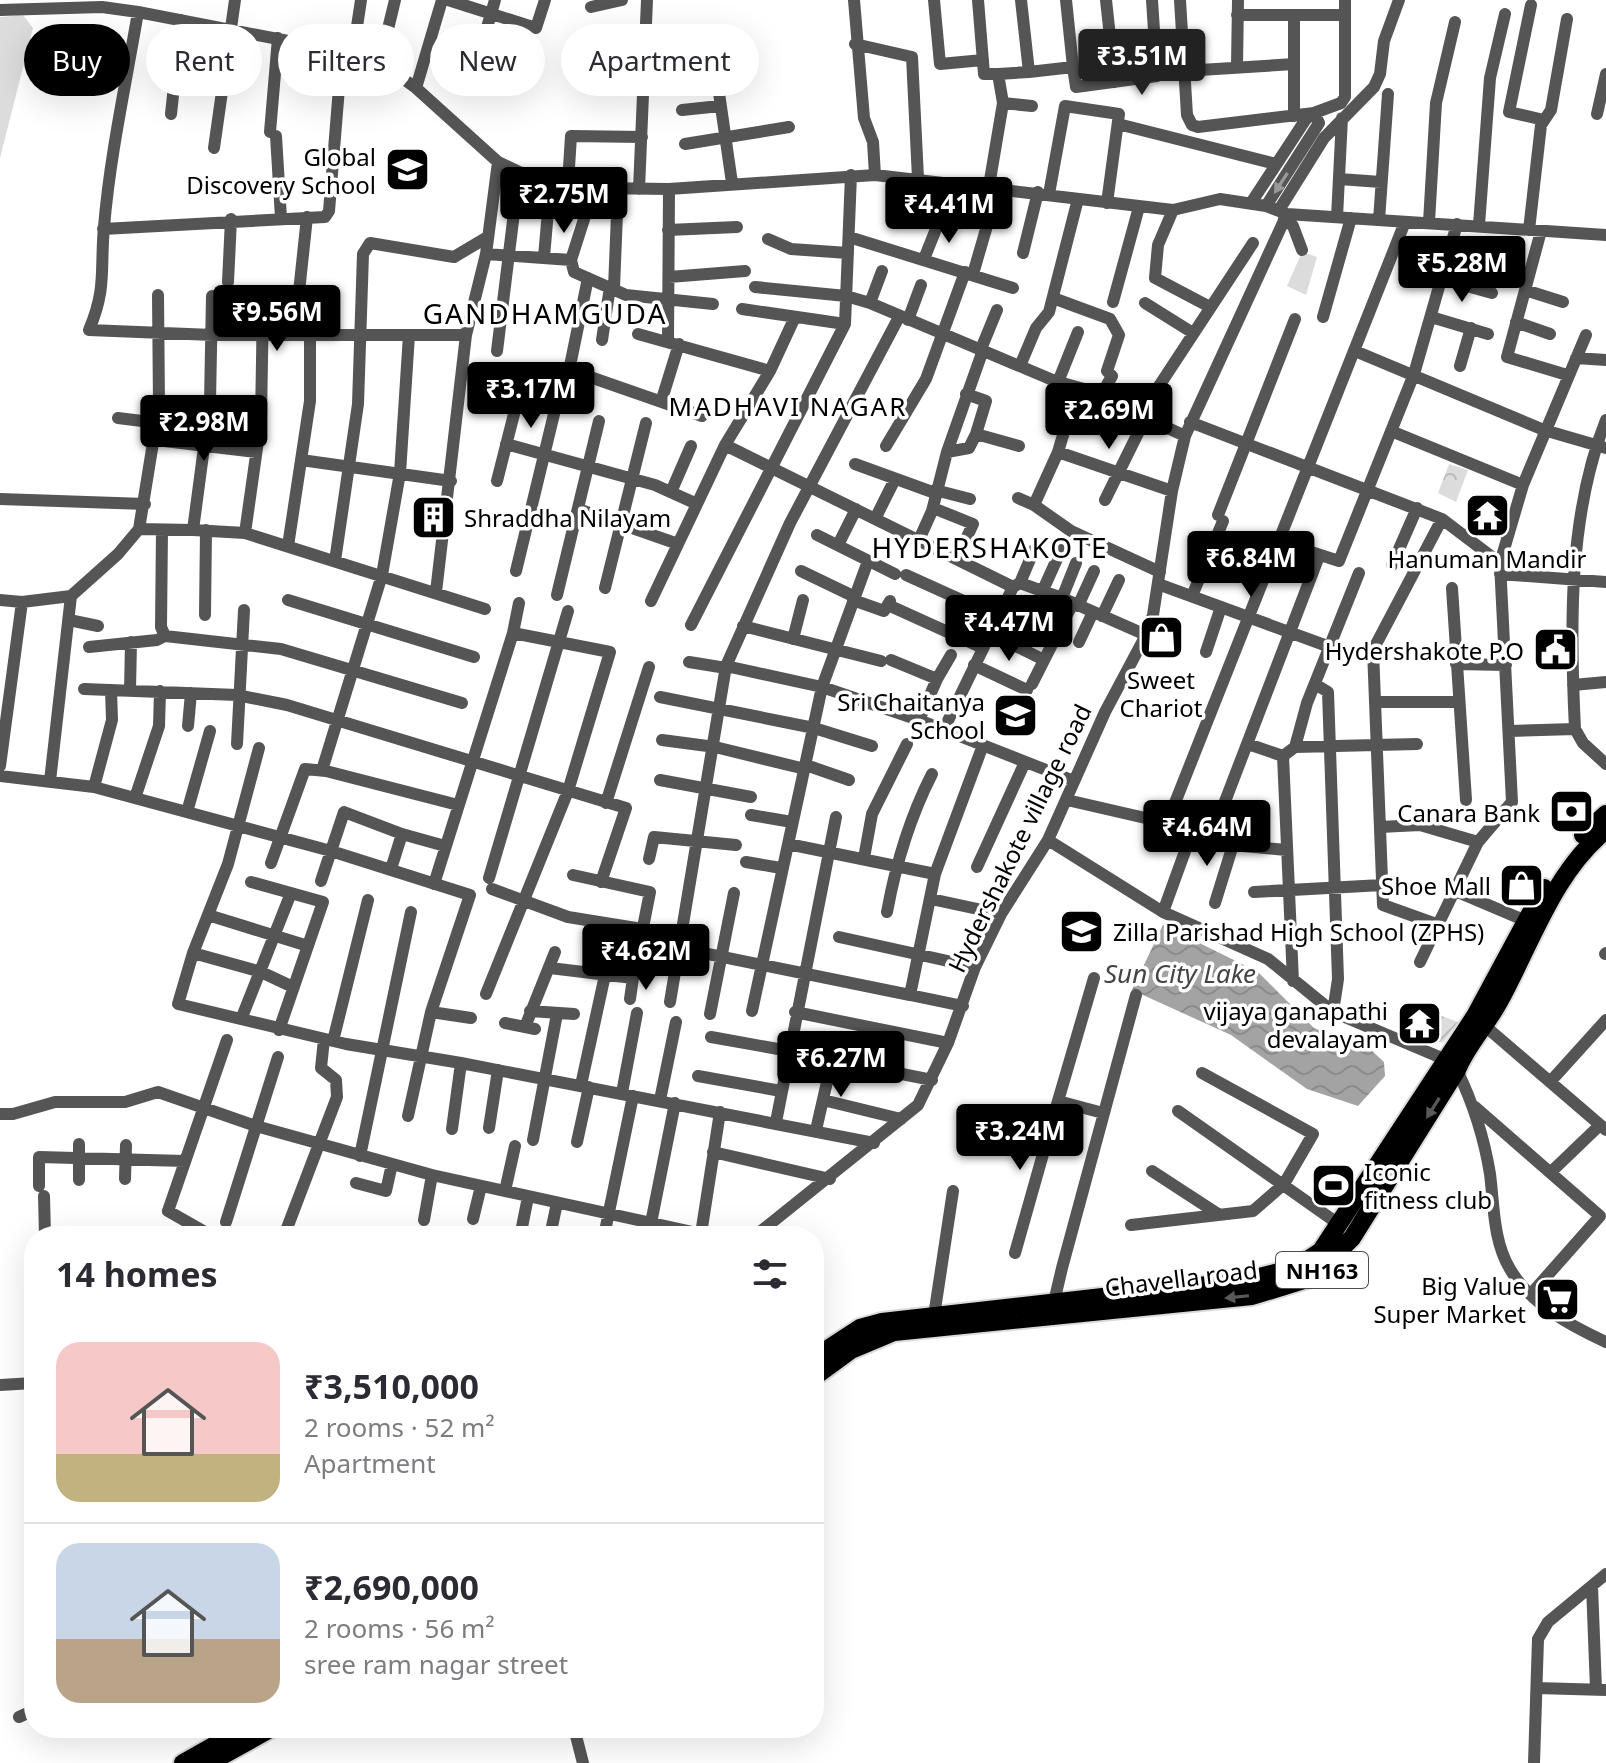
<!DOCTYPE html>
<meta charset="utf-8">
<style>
:root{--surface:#fff;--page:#f7f7f7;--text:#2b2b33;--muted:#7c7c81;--line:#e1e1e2;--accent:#000}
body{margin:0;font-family:"Noto Sans",sans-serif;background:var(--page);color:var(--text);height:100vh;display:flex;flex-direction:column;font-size:30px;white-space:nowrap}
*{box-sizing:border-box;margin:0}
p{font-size:26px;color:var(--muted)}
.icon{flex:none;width:44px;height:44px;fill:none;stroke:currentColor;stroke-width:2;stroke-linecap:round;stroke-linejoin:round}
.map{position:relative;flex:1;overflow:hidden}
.sheet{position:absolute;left:24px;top:1226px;width:800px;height:512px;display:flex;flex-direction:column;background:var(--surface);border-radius:32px;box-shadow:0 8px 32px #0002}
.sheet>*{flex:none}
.banner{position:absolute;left:24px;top:24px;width:800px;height:72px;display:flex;gap:16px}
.price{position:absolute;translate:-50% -68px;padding:0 18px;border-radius:8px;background:var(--accent);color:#fff;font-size:26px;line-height:52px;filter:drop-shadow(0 2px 4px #0008)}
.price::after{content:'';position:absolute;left:50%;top:48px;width:24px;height:18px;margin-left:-12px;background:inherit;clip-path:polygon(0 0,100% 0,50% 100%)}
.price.current{background:#222;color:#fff}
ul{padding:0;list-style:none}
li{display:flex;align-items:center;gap:24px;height:200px;padding:0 32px}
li+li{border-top:2px solid var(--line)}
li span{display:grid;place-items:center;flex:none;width:224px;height:160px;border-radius:24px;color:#555}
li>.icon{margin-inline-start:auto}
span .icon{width:96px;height:96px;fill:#fffc;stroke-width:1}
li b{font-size:34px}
h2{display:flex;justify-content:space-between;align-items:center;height:96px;padding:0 32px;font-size:34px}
.pill{padding:0 28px;border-radius:36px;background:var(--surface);box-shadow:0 8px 32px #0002;font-size:28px;line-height:72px}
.pill.current{background:var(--accent);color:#fff}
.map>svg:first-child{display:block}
</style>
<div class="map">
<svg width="1606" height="1763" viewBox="0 0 1606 1763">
<defs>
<pattern id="park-crowns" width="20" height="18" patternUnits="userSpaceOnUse" patternTransform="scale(2)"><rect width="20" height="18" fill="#dcdcdc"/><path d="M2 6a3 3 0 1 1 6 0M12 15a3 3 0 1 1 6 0" fill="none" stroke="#bbb"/></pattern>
<pattern id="garden-furrows" width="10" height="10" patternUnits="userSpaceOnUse" patternTransform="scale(2)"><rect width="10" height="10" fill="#dcdcdc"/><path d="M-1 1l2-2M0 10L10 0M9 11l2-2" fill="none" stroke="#bbb"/></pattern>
<pattern id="water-waves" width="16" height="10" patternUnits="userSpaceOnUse" patternTransform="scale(2)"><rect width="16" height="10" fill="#a3a3a3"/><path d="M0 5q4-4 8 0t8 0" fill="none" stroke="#8b8b8b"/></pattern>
</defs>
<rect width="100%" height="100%" fill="#fff"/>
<path fill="url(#park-crowns)" d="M1449 464 1468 470 1456 502 1438 493Z"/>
<path fill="url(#garden-furrows)" d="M1409 1004 1458 1022 1443 1043 1397 1027Z"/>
<path fill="#dcdcdc" d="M23 15 33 28 0 158V17Z
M1302 252 1317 257 1306 295 1287 286Z"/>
<path fill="url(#water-waves)" d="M1163 925 1258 972 1314 1028 1371 1050 1384 1062 1385 1076 1358 1106 1307 1089 1231 1035 1132 990Z"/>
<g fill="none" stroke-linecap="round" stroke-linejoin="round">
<defs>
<path id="highway" d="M1583 835 1606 814
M814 1358 860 1328 882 1322 1243 1281 1295 1268 1321 1251 1475 1016 1544 888
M814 1377 851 1350 894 1332 1252 1296 1311 1278 1352 1238 1457 1070C1467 1045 1486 1026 1499 1002 1531 944 1553 873 1606 830
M183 1763 245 1728
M209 1763 272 1728"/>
</defs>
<use href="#highway" stroke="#dbdbdb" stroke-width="22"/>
<path stroke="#555" stroke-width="12" d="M448 0 536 28 545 0
M854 0 864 118 873 142 875 175
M934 0 940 64 983 60
M978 0 984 74H998L1003 103 989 186
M1066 0 1073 67
M1106 0 1115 82
M1180 0 1187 115 1192 125 1198 127 1314 113 1341 103 1345 97V0
M1531 5 1509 112 1544 120
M591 7 622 0
M0 10 102 7 138 12 361 55 380 62 416 88 498 162 519 172 594 188 669 189 875 175 1173 210 1220 199 1266 206 1287 214 1606 235
M138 12C126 83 110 155 104 227 100 269 107 288 89 330L213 335H466
M1237 15H1345
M855 44 912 57 918 178
M590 47 680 44
M353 53 361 0
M380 62 395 0
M1237 66 1238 0
M1184 71 1294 64
M474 72 495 0
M1029 72 1073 67 1076 87 1157 76 1152 0
M998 74 1029 72 1021 0
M718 86 732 183
M416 88 442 0
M588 88 665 89
M1003 103 1032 106
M682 110 720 106
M171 114 181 20
M1597 114 1606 74
M1294 116V16
M1118 124 1276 164
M270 132 278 38
M276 136 281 218
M685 144 789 127
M214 148 235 0
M498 162 486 254 571 260
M1339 179 1381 182
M568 183 571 136 642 137
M594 188 571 260 574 272 626 295 713 304
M639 189 647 0
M1049 194 1065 106 1119 114 1107 203
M1251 203 1306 119 1314 113 1319 123 1266 206
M1173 210 1158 245 1155 278 1210 307
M1279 210 1324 138 1374 87 1380 74 1384 41 1399 0
M1337 217 1342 118
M1284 218 1293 226 1302 250
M1379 220 1388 94
M1429 222 1436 103 1455 22
M1479 225 1490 78 1505 14
M103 229 325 217 329 211 342 51
M668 230 737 227
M1529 230 1541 125 1551 110 1567 19
M1541 231 1507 357 1567 375
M849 237 1013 288
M768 239 791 249 848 253
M1023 253 1038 192
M544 257 548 211
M924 259 940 219
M973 274 998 188
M669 277 745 271
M1442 279 1492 293
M228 282 231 219
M755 287 846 296 870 303 1055 381 1084 389 1185 436
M614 288 618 189
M1525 290 1563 302
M299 292 307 217
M212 296 210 402 193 530 245 533 485 609
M1053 298 1110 319 1119 335 1107 371 1112 376 1100 397
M1113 302 1139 207
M870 303 882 271
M1145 303 1193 333
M742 309 845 324
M1323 317 1351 218
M1431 317 1488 334
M908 320 921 285
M1516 322 1550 334
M638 334 770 371
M409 335 400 473 382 575 323 767 326 771 458 805
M602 340 610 287
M668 341 669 189
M981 349 997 310
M497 351 519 172
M1355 351 1544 430 1606 448
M1576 358 1606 360
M1020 366 1036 328 1049 312 1078 199
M1460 366 1471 328
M545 368 570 370 702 416
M1058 382 1078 332
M966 394 986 401 976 434 1019 446
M662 399 679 344
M562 405 588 278
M1140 415 1253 243
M1074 417 1084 389
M118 418 158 423
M1606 420C1568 515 1570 628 1575 729L1583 743 1606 764
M1190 422 1442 519 1500 563
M1088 423 1069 415 1058 452 1034 505 1071 531 1160 572
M1391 431 1523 485
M156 440 256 452
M506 444 655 485 697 504
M725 445 1013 587
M886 446 926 379 965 272
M947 452 969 448 976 434
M1058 452 1172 491
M301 460 451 481
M855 464 935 493
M497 481 516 406
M935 490 970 499
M671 492 691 446
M1018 498 1034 505
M0 499 145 504
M1105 500 1146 417
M933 508 973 524 966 539
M578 509 678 544
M1218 515 1295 319
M875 519 895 479
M139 529 193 530
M162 530 161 627 165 636 281 649 462 703
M245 533 261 420 263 300
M817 535 895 574
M1277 541 1339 561 1414 374 1457 224
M918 542 932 511 947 452 983 350
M838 545 856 509
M288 546 310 401V302
M335 561 358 404 363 254 370 243 454 257 486 238
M1392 565 1417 508
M516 571 554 414
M801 571 855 597
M1500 574 1606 582
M906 575 999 617
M1020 583 1062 598 1146 635
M1158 584 1330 647
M605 588 646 423
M1452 588 1466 800
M1043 590 1061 550
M436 592 466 335 486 254
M557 595 599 421
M1192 596 1223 521
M1062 598 1076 563
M0 600 22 602 71 596 118 554 139 529 159 406 158 295
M288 600 474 657
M853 600 884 611 890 601
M651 601 725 445 770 371 795 317
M888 605 983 648
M1078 606 1094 571
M205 615 206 530
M1102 616 1119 580
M69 620 98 626
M691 625 845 324 851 175
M743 626 881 661
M990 633 1044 660
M793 639 803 600
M1079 642 1093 612
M89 647 157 640 165 636
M1206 652 1221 607
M891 660 937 679 951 655
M689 662 726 668
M1456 664 1506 665
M974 665 1027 690
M726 666 822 687 919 720 1074 781
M1032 684 1073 603
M1315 684 1328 692 1338 979 1333 1012
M1573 685 1606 682
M84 689 237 695 287 705 626 808 601 882
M130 691 131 642
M660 697 814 728 872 746
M1376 702H1458
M919 720 937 679
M188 726 191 693
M943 731 1013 587 1020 583 1034 550
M1510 731 1575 729
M662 740 715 747 805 769
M237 744 244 610
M1248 744 1283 756
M1295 747 1307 703 1359 573
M259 748 228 864 193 953 178 1004 346 1044 461 1063 874 1143
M806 765 849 780
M0 766 22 602
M0 776 94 787 331 851 470 895 431 1012 408 1116
M660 780 751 797
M50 781 71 596
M94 787 112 720 111 690
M135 798 159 726 160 691
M1067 800 1167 823 1233 845 1286 850
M606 803 649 667
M187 812 210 731
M751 815 792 822
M1167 823 1405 222
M1380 827 1420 825 1478 842
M1211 838 1319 556
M1048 840 1163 912 1268 959 1333 1012 1444 1059
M788 844 935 874
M864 858 872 814 907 744
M649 859 654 837 736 845
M746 862 781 868
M271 863 305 769 326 771
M977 867 1025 762
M391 869 402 834
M489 878 568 611
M321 881 344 812 402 834 445 846
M251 882 323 902 279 1030
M434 884 513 633 519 603
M492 889 568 917 642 929
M1453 890 1526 921
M1254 892 1382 885
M931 899 1001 914
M1215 903 1233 845
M887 912C896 863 909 819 932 774
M1163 912 1192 832
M208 915 308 946
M1436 924 1383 905 1373 650 1442 519
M839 937 975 967
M639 940 910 995 935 874 983 745
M193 953 261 972 293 987
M1605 954 1606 953
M1420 962 1478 842 1512 802 1500 563 1523 485 1586 335
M550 968 633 978 650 892 573 875
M1094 978 1058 1101 1103 1113
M1293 981 1283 756 1295 747 1417 744
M486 994 568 791 610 652 513 633
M910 995 963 1006
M630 999 633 978
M670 1002 726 666 790 523 899 317
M530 1011 574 1014
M752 1011 822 687 868 561
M431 1012 471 1018
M795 1012 948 1043
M710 1014 734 893
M242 1017 291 893
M505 1023 535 1029
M1485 1026 1606 1130
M525 1027 555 952
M711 1037 789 1051
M333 1041 368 900
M1457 1070C1473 1103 1484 1137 1490 1174 1494 1205 1493 1241 1510 1269 1530 1304 1571 1326 1606 1342
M698 1076 781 1091
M1550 1082 1606 1020
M581 1085 605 975
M622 1093 637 1013
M660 1100 676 1022
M823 1100 901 1119
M1475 1107 1600 1216 1531 1294
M1178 1111 1340 1225
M0 1114H13L55 1102H125L158 1092 256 1126 432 1175 711 1236
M776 1122 836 817
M489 1128 498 1070
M452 1129 461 1063
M816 1130 832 1060 932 1080
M533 1140 557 1014
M577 1142 589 1087
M79 1144V1180
M713 1152 830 1179
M360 1156 411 912
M1152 1171 1218 1214
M1551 1172 1600 1125
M125 1179 126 1145
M356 1183 386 1191 392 1164
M39 1186V1157L185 1161
M505 1191 515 1146
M44 1196 45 1236
M473 1219 481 1186
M424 1220 432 1175
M226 1222 278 1057
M651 1223 675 1103
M1131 1225 1253 1211 1284 1184 1313 1134 1202 1073
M521 1232 528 1197
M701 1234 720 1112
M212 1236 168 1211 227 1040
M284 1236 337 1097 336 1080 321 1068 324 1039
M390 1236 392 1235
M550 1236 557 1203
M604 1236 633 1096
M755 1236 918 1105 948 1043 975 967 1001 914 1048 840 1105 712 1146 635 1153 615 1172 491 1185 436 1287 214
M1015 1253 1058 1101
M1056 1309 1054 1302 1062 1268 1136 995
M934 1316 953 1191
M0 1385 34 1383
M1592 1586 1596 1689
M1537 1688 1606 1690
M19 1717 34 1710
M574 1728 583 1763
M1534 1763 1538 1639 1548 1622 1606 1574"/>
<use href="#highway" stroke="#000" stroke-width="18"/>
</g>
<defs><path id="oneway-solid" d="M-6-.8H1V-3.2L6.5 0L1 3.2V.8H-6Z" transform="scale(2)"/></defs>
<use fill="#999" href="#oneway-solid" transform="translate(1281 183) rotate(123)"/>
<g fill="#595959">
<use href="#oneway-solid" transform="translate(1433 1108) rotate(122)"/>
<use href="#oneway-solid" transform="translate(1237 1297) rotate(174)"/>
</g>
<defs>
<symbol id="school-square" viewBox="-11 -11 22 22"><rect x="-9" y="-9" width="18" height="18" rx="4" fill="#000" stroke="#fff"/><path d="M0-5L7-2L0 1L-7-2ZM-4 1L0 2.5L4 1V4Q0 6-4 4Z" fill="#fff"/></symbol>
<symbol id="temple-square" viewBox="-11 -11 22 22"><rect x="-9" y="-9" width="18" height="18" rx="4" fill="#000" stroke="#fff"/><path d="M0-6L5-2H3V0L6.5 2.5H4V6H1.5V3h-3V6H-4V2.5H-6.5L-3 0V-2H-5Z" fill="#fff"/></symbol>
<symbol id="building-square" viewBox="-11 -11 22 22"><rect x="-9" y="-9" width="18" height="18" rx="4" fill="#000" stroke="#fff"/><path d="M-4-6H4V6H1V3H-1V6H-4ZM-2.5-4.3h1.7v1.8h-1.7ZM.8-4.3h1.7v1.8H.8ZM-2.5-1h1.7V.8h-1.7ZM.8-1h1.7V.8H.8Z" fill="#fff"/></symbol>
<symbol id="shop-square" viewBox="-11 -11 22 22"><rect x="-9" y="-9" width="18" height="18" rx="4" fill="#000" stroke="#fff"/><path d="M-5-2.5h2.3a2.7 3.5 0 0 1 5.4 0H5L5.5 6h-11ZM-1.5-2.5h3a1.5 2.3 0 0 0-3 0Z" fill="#fff"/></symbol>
<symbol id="civic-square" viewBox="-11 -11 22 22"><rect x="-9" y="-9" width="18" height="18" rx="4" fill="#000" stroke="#fff"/><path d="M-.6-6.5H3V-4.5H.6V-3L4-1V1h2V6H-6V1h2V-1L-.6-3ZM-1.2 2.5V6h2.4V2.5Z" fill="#fff"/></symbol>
<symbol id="bank-square" viewBox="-11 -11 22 22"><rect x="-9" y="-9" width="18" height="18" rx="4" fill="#000" stroke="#fff"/><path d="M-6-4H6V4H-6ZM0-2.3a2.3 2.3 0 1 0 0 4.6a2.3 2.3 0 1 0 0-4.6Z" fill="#fff"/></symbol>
<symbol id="stadium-square" viewBox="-11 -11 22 22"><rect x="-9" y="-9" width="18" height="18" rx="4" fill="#000" stroke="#fff"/><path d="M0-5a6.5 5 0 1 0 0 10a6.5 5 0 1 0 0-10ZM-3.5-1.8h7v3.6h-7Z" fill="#fff"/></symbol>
<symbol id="supermarket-square" viewBox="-11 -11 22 22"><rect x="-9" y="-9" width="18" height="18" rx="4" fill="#000" stroke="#fff"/><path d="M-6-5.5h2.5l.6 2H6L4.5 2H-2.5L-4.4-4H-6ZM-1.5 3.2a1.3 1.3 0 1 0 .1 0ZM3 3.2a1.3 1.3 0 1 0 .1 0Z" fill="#fff"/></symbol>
</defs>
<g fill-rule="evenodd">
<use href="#school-square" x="382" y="144" width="51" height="51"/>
<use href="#temple-square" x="1462" y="490" width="51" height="51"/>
<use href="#building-square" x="408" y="492" width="51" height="51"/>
<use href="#shop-square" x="1136" y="612" width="51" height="51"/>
<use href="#civic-square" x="1530" y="624" width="51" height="51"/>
<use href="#school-square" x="990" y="690" width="51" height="51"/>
<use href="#bank-square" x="1546" y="786" width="51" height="51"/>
<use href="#shop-square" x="1496" y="860" width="51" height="51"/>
<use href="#school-square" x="1056" y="906" width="51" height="51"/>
<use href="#temple-square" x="1394" y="998" width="51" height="51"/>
<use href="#stadium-square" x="1308" y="1160" width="51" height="51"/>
<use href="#supermarket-square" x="1532" y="1274" width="51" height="51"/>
</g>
<g text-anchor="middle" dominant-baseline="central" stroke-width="7" stroke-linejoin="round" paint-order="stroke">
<rect fill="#fff" stroke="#4c4c4c" stroke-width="2" x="1276" y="1252" width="92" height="36" rx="6"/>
<g font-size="22" font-weight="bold" fill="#000">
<text x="1322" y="1270">NH163</text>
</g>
<g font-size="24" fill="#000" stroke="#fff" text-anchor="end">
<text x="376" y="156">Global<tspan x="376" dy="28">Discovery School</tspan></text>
<text x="464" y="517" text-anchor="start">Shraddha Nilayam</text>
<text x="1487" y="558" text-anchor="middle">Hanuman Mandir</text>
<text x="1524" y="650">Hydershakote P.O</text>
<text x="1161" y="679" text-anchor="middle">Sweet<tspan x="1161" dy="28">Chariot</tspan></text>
<text x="985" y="701">Sri Chaitanya<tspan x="985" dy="28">School</tspan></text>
<text x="1540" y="812">Canara Bank</text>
<text x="1491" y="885">Shoe Mall</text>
<text x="1113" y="931" text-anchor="start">Zilla Parishad High School (ZPHS)</text>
<text x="1388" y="1010">vijaya ganapathi<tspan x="1388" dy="28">devalayam</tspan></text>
<text x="1364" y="1171" text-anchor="start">Iconic<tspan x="1364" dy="28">fitness club</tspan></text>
<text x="1526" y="1285">Big Value<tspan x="1526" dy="28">Super Market</tspan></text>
</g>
<g font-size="24" fill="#000" stroke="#fff">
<text transform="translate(1019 838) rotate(-64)">Hydershakote village road</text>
<text transform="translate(1181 1278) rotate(-7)">Chavella road</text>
</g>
<g font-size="26" letter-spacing="2" fill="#000" stroke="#fff">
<text x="788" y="406">MADHAVI NAGAR</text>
</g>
<g font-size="26" font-style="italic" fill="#444" stroke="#fff">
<text x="1180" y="973">Sun City Lake</text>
</g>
<g font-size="28" letter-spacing="2" fill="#000" stroke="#fff">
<text x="545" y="313">GANDHAMGUDA</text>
<text x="990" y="547">HYDERSHAKOTE</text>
</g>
</g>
</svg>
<b class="price current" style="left:1142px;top:97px">₹3.51M</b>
<b class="price" style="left:564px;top:235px">₹2.75M</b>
<b class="price" style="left:949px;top:245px">₹4.41M</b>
<b class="price" style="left:1462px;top:304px">₹5.28M</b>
<b class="price" style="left:277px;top:353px">₹9.56M</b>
<b class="price" style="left:531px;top:430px">₹3.17M</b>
<b class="price" style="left:1109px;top:451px">₹2.69M</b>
<b class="price" style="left:204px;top:463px">₹2.98M</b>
<b class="price" style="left:1251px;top:599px">₹6.84M</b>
<b class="price" style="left:1009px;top:663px">₹4.47M</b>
<b class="price" style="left:1207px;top:868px">₹4.64M</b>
<b class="price" style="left:646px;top:992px">₹4.62M</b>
<b class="price" style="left:841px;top:1099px">₹6.27M</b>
<b class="price" style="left:1020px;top:1172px">₹3.24M</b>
<div class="banner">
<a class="pill current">Buy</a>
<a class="pill">Rent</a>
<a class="pill">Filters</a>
<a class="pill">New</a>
<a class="pill">Apartment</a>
</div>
<section class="sheet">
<h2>14 homes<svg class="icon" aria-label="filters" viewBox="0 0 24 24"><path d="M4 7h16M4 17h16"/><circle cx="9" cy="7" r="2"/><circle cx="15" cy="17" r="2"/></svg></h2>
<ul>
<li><span style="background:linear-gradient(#f6c9c9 70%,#c2b280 0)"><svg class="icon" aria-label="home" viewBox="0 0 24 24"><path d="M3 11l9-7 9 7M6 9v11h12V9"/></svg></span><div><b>₹3,510,000</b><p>2 rooms · 52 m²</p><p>Apartment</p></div></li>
<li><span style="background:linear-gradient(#c9d6e8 60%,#b9a48a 0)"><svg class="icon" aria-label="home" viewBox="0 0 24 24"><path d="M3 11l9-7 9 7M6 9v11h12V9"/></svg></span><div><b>₹2,690,000</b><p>2 rooms · 56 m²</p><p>sree ram nagar street</p></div></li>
</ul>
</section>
</div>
